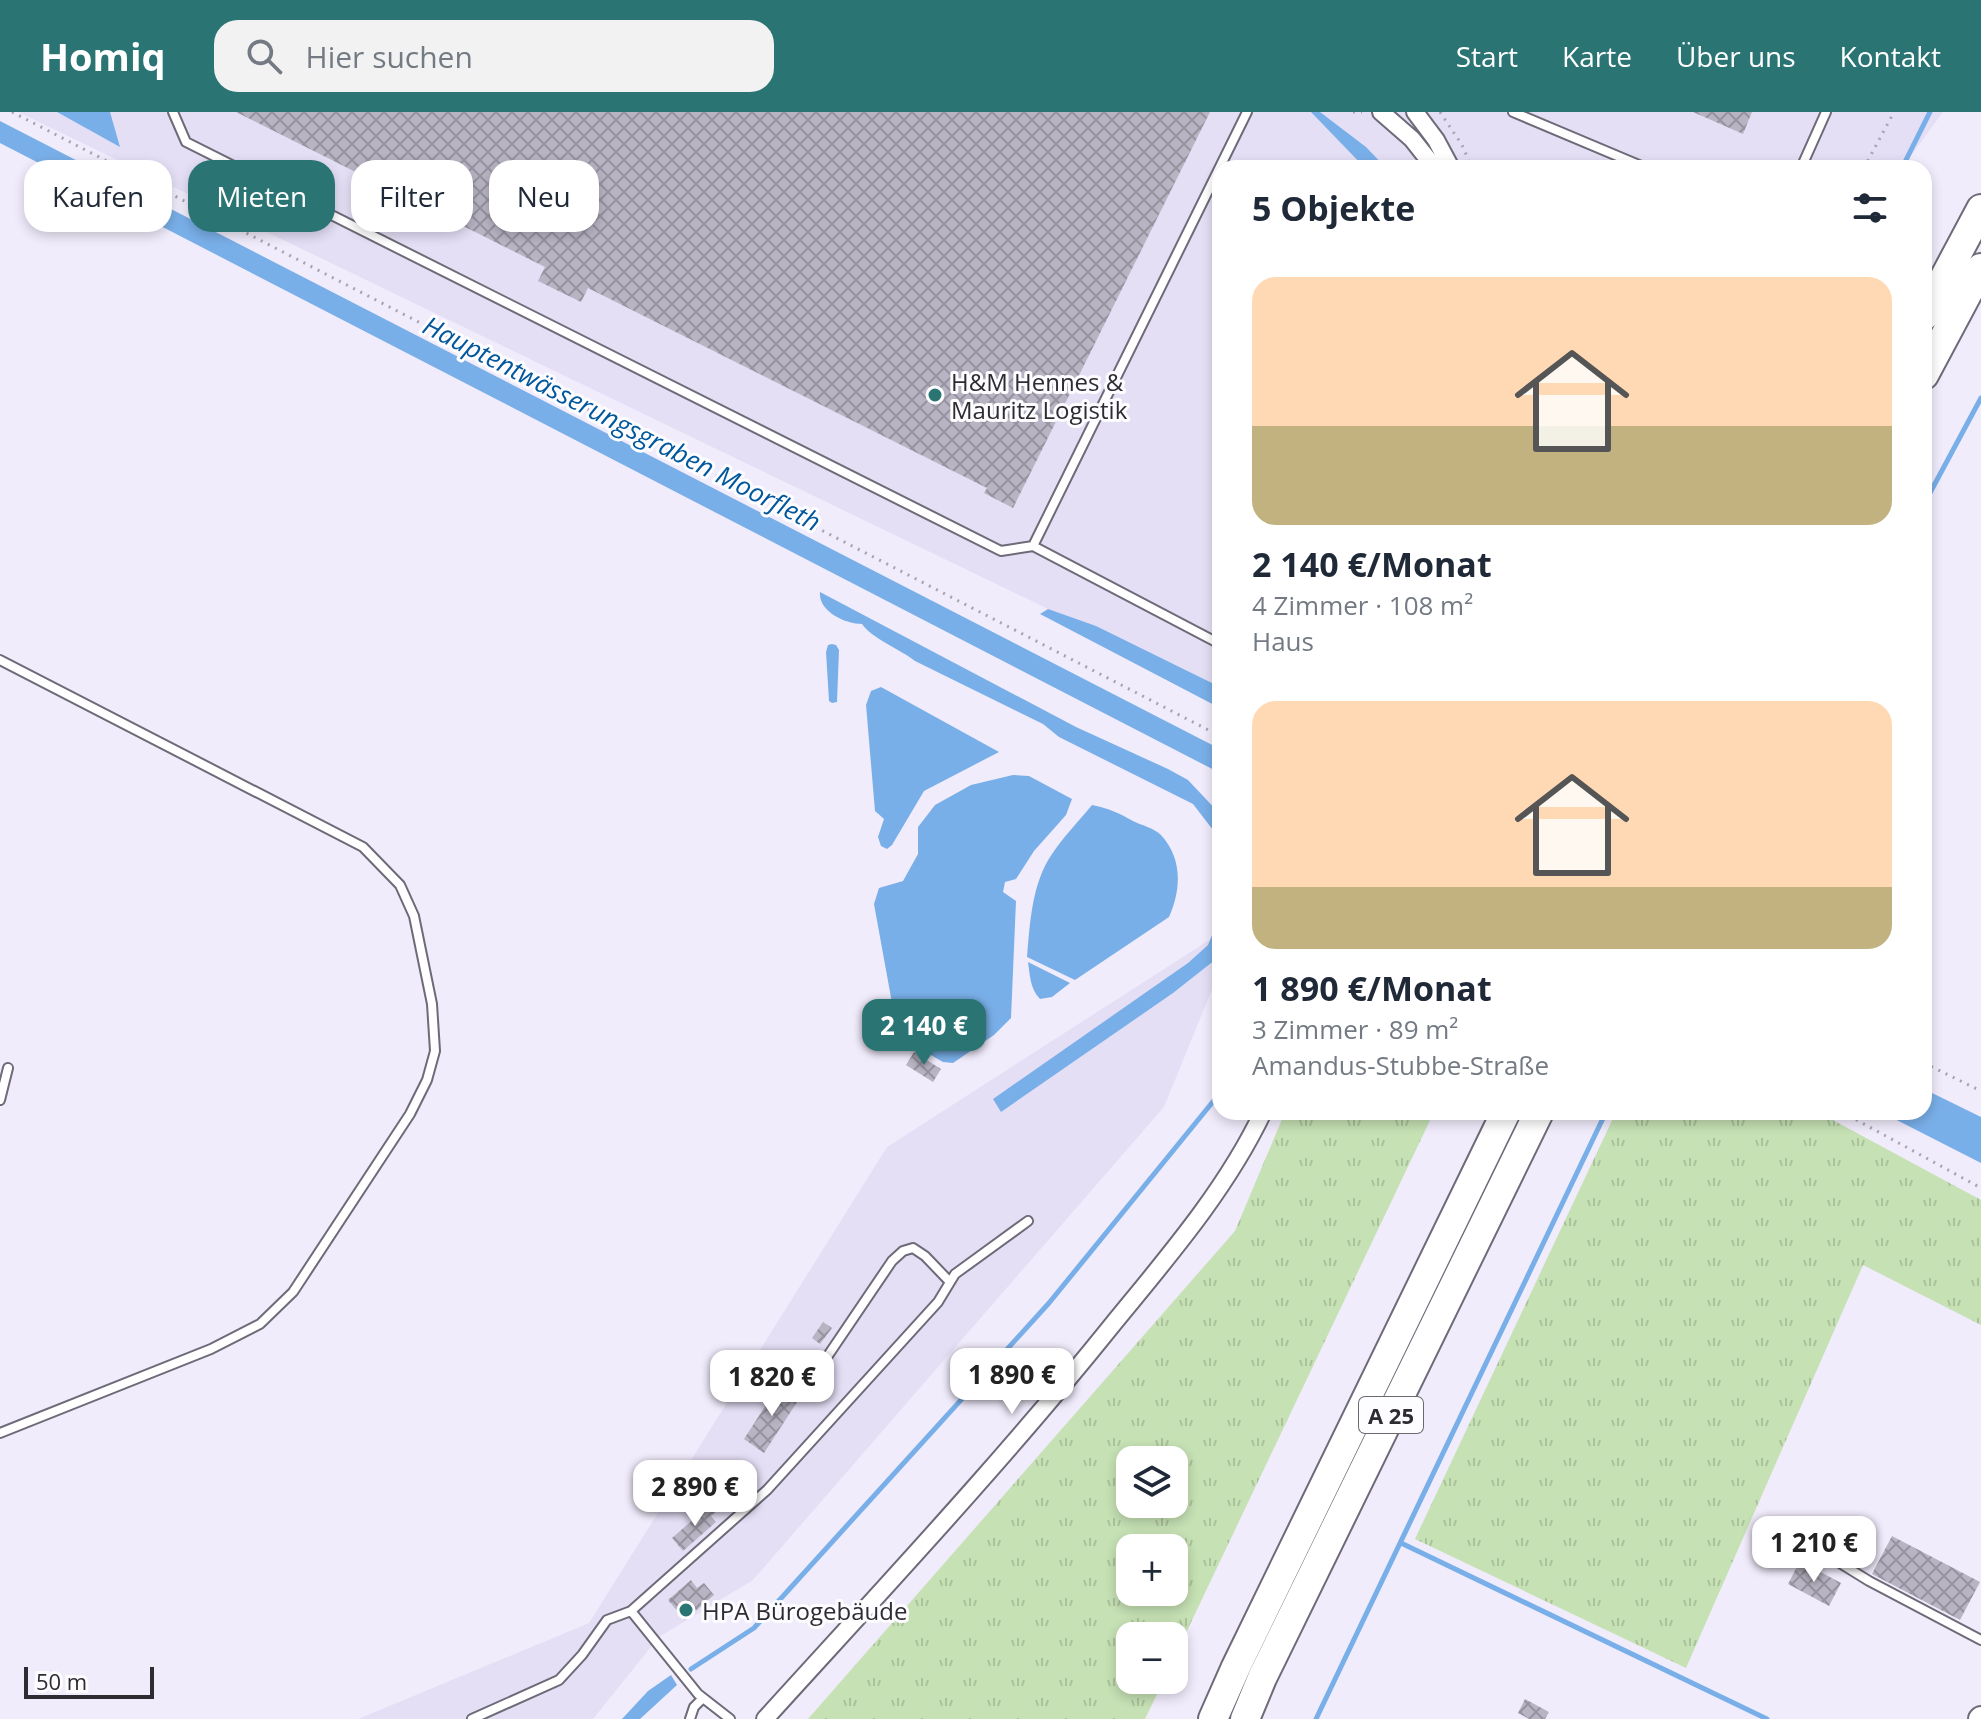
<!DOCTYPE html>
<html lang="de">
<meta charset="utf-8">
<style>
:root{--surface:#fff;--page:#f2f2f3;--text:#1f2937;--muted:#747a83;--accent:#2a7474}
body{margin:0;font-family:"Open Sans",sans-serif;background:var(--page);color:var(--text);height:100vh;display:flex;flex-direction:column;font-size:30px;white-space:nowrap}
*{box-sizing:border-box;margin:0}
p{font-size:26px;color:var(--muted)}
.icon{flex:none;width:44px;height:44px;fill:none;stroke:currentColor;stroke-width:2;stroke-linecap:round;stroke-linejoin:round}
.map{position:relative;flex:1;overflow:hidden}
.drawer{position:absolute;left:1212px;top:48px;width:720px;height:960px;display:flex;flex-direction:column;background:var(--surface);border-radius:24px;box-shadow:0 4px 12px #0003}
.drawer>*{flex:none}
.guide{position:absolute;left:24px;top:48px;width:760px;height:72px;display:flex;gap:16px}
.fabs{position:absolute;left:1116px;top:1334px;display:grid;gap:16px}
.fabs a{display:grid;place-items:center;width:72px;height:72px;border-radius:16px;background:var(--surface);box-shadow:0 4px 12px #0003;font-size:40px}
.scale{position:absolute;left:24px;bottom:20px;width:130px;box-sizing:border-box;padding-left:8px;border:4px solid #2e2c32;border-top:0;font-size:22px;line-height:28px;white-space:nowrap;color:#2e2c32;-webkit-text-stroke:6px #fdfcff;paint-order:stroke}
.price{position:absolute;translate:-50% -68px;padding:0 18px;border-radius:16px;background:#fff;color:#222;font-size:26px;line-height:52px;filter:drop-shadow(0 2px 4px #0008)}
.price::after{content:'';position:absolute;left:50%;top:48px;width:24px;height:18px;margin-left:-12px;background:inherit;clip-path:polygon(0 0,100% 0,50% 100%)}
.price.current{background:var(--accent);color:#fff}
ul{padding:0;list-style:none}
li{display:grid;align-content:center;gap:16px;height:424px;padding:0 40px}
li span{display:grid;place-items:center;height:248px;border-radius:24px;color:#555}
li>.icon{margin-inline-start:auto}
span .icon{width:144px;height:144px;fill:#fffc;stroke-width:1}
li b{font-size:34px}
h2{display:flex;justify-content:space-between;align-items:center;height:96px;padding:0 40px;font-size:34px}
.pill{padding:0 28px;border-radius:24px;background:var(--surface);box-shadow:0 4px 12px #0003;font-size:28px;line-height:72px}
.pill.current{background:var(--accent);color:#fff}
header{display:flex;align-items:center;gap:48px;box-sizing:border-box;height:112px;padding:0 40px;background:var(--accent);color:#fff}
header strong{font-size:38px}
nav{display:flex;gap:44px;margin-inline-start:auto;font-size:28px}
.search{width:560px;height:72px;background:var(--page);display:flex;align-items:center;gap:20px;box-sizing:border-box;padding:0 28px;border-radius:24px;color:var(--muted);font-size:30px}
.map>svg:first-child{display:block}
</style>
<header>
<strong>Homiq</strong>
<div class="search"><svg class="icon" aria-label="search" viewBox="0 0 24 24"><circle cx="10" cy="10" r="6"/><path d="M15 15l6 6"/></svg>Hier suchen</div>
<nav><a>Start</a><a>Karte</a><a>Über uns</a><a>Kontakt</a></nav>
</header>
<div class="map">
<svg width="1981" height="1607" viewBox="0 0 1981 1607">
<defs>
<pattern id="grass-tufts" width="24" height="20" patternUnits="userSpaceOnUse" patternTransform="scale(2)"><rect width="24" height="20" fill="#c6e1b4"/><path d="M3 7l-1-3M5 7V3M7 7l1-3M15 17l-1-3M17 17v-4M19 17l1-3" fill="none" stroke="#aac19b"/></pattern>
<pattern id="building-cross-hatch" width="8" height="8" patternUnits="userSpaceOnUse" patternTransform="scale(2)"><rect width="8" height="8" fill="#b8b4c3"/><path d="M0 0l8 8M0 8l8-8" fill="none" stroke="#96939f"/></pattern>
</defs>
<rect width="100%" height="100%" fill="#f1ecfc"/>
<path fill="#e5dff6" d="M18 0H1943L1902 56H1220V580Z
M1220 821V858L1164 995 753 1468 659 1525 593 1607H358L589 1511 887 1035Z"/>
<path fill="url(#grass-tufts)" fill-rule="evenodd" d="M1285 1000H1434L1174 1546V1524H1130V1568H1164L1145 1607H808L1235 1119ZM1130 1348H1174V1392H1130ZM1130 1436H1174V1480H1130Z
M1616 1000H1818L1981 1088V1213L1863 1153 1686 1556 1415 1427Z"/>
<path fill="#79afe8" d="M57 0H110L120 35Z
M1311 0H1320L1366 35 1386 56H1365Z
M0 9 1220 637V661L0 31Z
M820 480 1076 615 1168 657 1188 668 1220 702V738L1213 718 1193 692 1059 625 1043 612 915 549C900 537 871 526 862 512 845 512 818 499 820 480Z
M1048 497 1096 514 1220 575V596L1040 502Z
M832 532 836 533 839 538 837 590 832 591 829 589 826 540 828 533Z
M881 575 999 640 924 679 892 733 887 737 881 734 878 725 884 707 875 699 866 593 871 579Z
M1013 663 1029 664 1072 687 1066 703 1034 739 1016 767 1005 770 1003 780 1016 789 1011 906 994 923 953 951 943 950 898 924 874 792 879 776 903 769 918 742V715L935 693 971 673Z
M1092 693C1108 696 1119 701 1133 709 1141 713 1154 716 1161 723 1183 747 1181 778 1169 805L1075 868 1027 845C1030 810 1032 771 1052 742 1063 725 1079 709 1092 693Z
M1220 804V844L1173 881 1001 1000 993 987 1188 851 1208 833Z
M1028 850 1070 871 1052 885 1040 887C1030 877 1030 863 1028 850Z
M1924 977 1981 1005V1051L1881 1000H1924Z
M671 1563 677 1573 640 1607H622L648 1579Z"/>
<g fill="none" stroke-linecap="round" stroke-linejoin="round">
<path stroke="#79afe8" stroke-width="5" d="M1902 56 1930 0
M1924 392 1981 286
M1401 1431 1767 1607
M691 1557 754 1516 1049 1191 1220 981
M1316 1607 1606 1000"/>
</g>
<path fill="url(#building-cross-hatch)" d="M236 0H1210L1013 396 984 381 987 376 588 176 581 190 538 169 545 155Z
M1693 0H1752L1743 22Z
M914 940 941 957 933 970 906 953Z
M823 1210 832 1216 820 1232 812 1226Z
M780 1271 801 1284 764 1341 744 1327Z
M711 1392 717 1399 711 1404 716 1410 683 1439 672 1426Z
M1892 1424 1980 1470 1960 1508 1872 1462Z
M1800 1449 1841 1471 1829 1494 1788 1472Z
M691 1468 697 1476 704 1471 714 1483 685 1508 668 1488Z
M1525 1587 1549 1600 1545 1607H1529L1518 1601Z"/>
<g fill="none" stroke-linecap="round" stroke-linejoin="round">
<defs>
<path id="lane" d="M173 0 186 30 1001 439 1033 434 1247 0
M1513 0 1646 56
M1801 56 1826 0
M1033 434 1220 532
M0 548 363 735 400 773 414 804 432 892 435 939 427 968 410 1002 293 1180 260 1212 211 1237 0 1321
M0 988 8 956
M827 1245 892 1149 903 1139 913 1136 925 1144 950 1170
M1814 1435 1869 1469 1981 1528
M631 1499 698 1582 730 1607
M472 1607 559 1568 582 1543 607 1508 631 1499 767 1378 938 1190 955 1162 1028 1109
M690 1607 694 1595 703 1586"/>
<path id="street" d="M1381 0 1412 27 1435 56
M1415 0 1436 28 1451 56
M765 1607C883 1477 1003 1349 1113 1212 1167 1146 1226 1078 1263 1000"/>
<path id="secondary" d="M1980 1607 1981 1606"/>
<path id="highway" d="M1924 204 1981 97
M1924 263 1981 156
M1213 1607 1236 1555 1506 1000
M1245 1607 1262 1566 1539 1000"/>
</defs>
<use href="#lane" stroke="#6e6a78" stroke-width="12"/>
<use href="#street" stroke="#6e6a78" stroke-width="20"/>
<use href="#secondary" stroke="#6e6a78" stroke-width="26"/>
<use href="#highway" stroke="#6e6a78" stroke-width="32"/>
<path stroke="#a7a3af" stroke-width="3" stroke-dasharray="2 6" stroke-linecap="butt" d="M12 0 1220 624
M1353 0H1362
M1440 0 1462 33 1472 56
M1864 56 1894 0
M1924 951 1981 979
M1842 1000 1981 1076"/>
<use href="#lane" stroke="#fff" stroke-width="8"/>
<use href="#street" stroke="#fff" stroke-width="16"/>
<use href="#secondary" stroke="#fff" stroke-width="22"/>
<use href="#highway" stroke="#fff" stroke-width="28"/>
</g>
<g fill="#2a7474" stroke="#fdfcff" stroke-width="3">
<circle cx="935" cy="283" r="8"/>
<circle cx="686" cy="1498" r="8"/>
</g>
<g text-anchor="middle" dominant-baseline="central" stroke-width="6" stroke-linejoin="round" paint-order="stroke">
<rect fill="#fdfcff" stroke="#6c6a70" stroke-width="2" x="1359" y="1285" width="64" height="36" rx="6"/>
<g font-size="22" font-weight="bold" fill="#2e2c32">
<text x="1391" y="1303">A 25</text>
</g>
<g font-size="24" fill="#2e2c32" stroke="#fdfcff" text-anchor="start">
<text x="951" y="269">H&amp;M Hennes &amp;<tspan x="951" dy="28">Mauritz Logistik</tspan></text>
<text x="702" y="1498">HPA Bürogebäude</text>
</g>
<g font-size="26" font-style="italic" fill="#01579b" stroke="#fdfcff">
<text transform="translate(622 311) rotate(27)">Hauptentwässerungsgraben Moorfleth</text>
</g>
</g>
</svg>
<div class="fabs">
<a><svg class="icon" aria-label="layers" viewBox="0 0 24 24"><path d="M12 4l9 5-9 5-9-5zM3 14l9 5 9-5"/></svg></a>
<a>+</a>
<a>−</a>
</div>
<div class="scale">50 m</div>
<b class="price current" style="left:924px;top:955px">2 140 €</b>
<b class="price" style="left:1012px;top:1304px">1 890 €</b>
<b class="price" style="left:772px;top:1306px">1 820 €</b>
<b class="price" style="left:695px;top:1416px">2 890 €</b>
<b class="price" style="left:1814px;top:1472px">1 210 €</b>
<div class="guide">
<a class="pill">Kaufen</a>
<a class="pill current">Mieten</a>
<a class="pill">Filter</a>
<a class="pill">Neu</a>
</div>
<section class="drawer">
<h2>5 Objekte<svg class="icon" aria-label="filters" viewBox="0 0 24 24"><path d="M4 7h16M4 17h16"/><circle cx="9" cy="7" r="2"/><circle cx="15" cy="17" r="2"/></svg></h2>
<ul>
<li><span style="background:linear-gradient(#ffd9b3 60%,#c2b280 0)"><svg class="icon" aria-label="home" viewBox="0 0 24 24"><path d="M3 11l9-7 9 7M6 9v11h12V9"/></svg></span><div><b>2 140 €/Monat</b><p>4 Zimmer · 108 m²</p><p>Haus</p></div></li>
<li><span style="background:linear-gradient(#ffd9b3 75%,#c2b280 0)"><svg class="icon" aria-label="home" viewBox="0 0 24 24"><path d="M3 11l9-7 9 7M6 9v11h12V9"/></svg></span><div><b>1 890 €/Monat</b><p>3 Zimmer · 89 m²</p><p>Amandus-Stubbe-Straße</p></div></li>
</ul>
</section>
</div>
